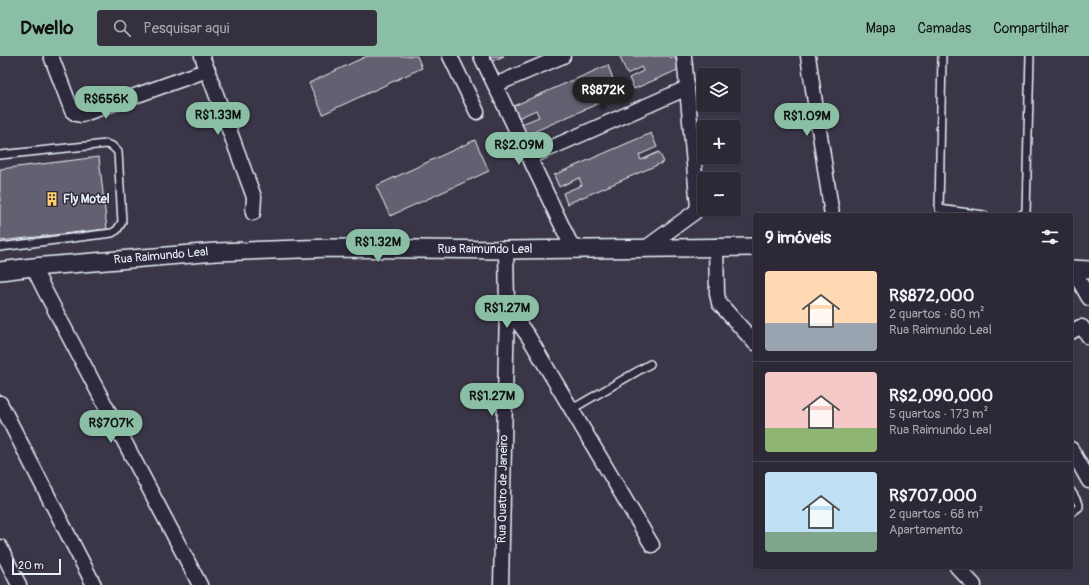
<!DOCTYPE html>
<html lang="pt">
<meta charset="utf-8">
<style>
:root{--surface:#2c2836;--page:#34303e;--text:#f1f3f6;--muted:#a6a6ad;--line:#484451;--accent:#8abfa5}
body{margin:0;font-family:Pangolin,sans-serif;background:var(--page);color:var(--text);height:100vh;display:flex;flex-direction:column;font-size:15px;white-space:nowrap}
*{box-sizing:border-box;margin:0}
p{font-size:13px;color:var(--muted)}
.icon{flex:none;width:22px;height:22px;fill:none;stroke:currentColor;stroke-width:2;stroke-linecap:round;stroke-linejoin:round}
.map{position:relative;flex:1;overflow:hidden}
.sheet{position:absolute;left:753px;top:157px;width:320px;height:356px;display:flex;flex-direction:column;background:var(--surface);border-radius:4px;box-shadow:0 1px 3px #0004,0 0 0 1px var(--line)}
.sheet>*{flex:none}
.fabs{position:absolute;left:697px;top:12px;display:grid;gap:8px}
.fabs a{display:grid;place-items:center;width:44px;height:44px;border-radius:4px;background:var(--surface);box-shadow:0 1px 3px #0004,0 0 0 1px var(--line);font-size:20px}
.scale{position:absolute;left:12px;bottom:10px;width:49px;box-sizing:border-box;padding-left:4px;border:2px solid #e8f1f8;border-top:0;font-size:11px;line-height:14px;white-space:nowrap;color:#e8f1f8;-webkit-text-stroke:3px #2f2a3d;paint-order:stroke}
.price{position:absolute;translate:-50% -34px;padding:0 9px;border-radius:14px;background:var(--accent);color:#111;font-size:13px;line-height:26px;filter:drop-shadow(0 1px 2px #0008)}
.price::after{content:'';position:absolute;left:50%;top:24px;width:12px;height:9px;margin-left:-6px;background:inherit;clip-path:polygon(0 0,100% 0,50% 100%)}
.price.active{background:#222;color:#fff}
ul{padding:0;list-style:none}
li{display:flex;align-items:center;gap:12px;height:100px;padding:0 12px}
li+li{border-top:1px solid var(--line)}
li span{display:grid;place-items:center;flex:none;width:112px;height:80px;border-radius:4px;color:#555}
li>.icon{margin-inline-start:auto}
span .icon{width:48px;height:48px;fill:#fffc;stroke-width:1}
li b{font-size:17px}
h2{display:flex;justify-content:space-between;align-items:center;height:48px;padding:0 12px;font-size:17px}
header{display:flex;align-items:center;gap:24px;box-sizing:border-box;height:56px;padding:0 20px;background:var(--accent);color:#111}
header strong{font-size:19px}
nav{display:flex;gap:22px;margin-inline-start:auto;font-size:14px}
.search{width:280px;height:36px;background:var(--page);display:flex;align-items:center;gap:10px;box-sizing:border-box;padding:0 14px;border-radius:4px;color:var(--muted);font-size:15px}
.map>svg:first-child{display:block}
</style>
<header>
<strong>Dwello</strong>
<div class="search"><svg class="icon" aria-label="search" viewBox="0 0 24 24"><circle cx="10" cy="10" r="6"/><path d="M15 15l6 6"/></svg>Pesquisar aqui</div>
<nav><a>Mapa</a><a>Camadas</a><a>Compartilhar</a></nav>
</header>
<div class="map">
<svg width="1089" height="529" viewBox="0 0 1089 529">
<rect width="100%" height="100%" fill="#3a3648"/>
<filter id="ink" filterUnits="userSpaceOnUse"><feTurbulence type="fractalNoise" baseFrequency=".025" numOctaves="2"/><feDisplacementMap in="SourceGraphic" scale="8" xChannelSelector="R" yChannelSelector="G"/><feConvolveMatrix kernelMatrix="1 2 1 2 8 2 1 2 1" color-interpolation-filters="sRGB"/></filter>
<g filter="url(#ink)">
<path fill="#636171" stroke="#e8f1f8" d="M367 0H417L422 12 323 58 309 27Z
M485 0H504L488 7Z
M623 0H670L671 2 674 0 680 13 634 33 629 22 643 15 641 11 627 18 620 1Z
M608 9 613 23 595 31 598 36 616 28 620 38 524 80 519 69 539 61 536 54 516 63 511 51Z
M651 77 657 91 639 99 641 104 659 96 664 106 567 148 563 137 582 129 579 122 559 131 554 119Z
M475 84 489 115 390 160 376 130Z
M99 101 107 173 0 185V113Z"/>
<g fill="none" stroke-linecap="round" stroke-linejoin="round">
<defs>
<path id="service" d="M942 0 939 153 984 159
M0 99 106 88 112 90 118 96 122 166 117 174 112 177 0 191
M1021 159 1026 156 1030 0
M572 353 650 308
M1071 435 1079 448V451L1071 457"/>
<path id="minor" d="M51 0 72 55 76 58 81 59 208 14
M202 0 254 141 253 157
M450 0 477 56
M481 0 573 193
M808 0 832 159
M495 29 563 0
M530 101 687 32
M716 190 717 238 719 247 755 287
M647 191 695 156 698 151 684 0
M33 211 45 235 200 529
M1073 214 1089 242
M507 251 528 280 652 489
M1071 276 1080 271H1082L1089 281
M0 347 94 529
M1071 393 1089 425
M0 491 19 529
M957 511 974 529
M501 529 507 251 506 194"/>
<path id="tertiary" d="M1071 213 1089 214
M0 215 33 211 216 196 330 192 506 194 755 191"/>
</defs>
<use href="#service" stroke="#e8f1f8" stroke-width="10"/>
<use href="#minor" stroke="#e8f1f8" stroke-width="17"/>
<use href="#tertiary" stroke="#e8f1f8" stroke-width="20"/>
<use href="#service" stroke="#2f2a3d" stroke-width="7"/>
<use href="#minor" stroke="#2f2a3d" stroke-width="14"/>
<use href="#tertiary" stroke="#2f2a3d" stroke-width="17"/>
</g>
</g>
<defs>
<symbol id="building-bare" viewBox="-9 -9 18 18"><path d="M-4-6H4V6H1V3H-1V6H-4ZM-2.5-4.3h1.7v1.8h-1.7ZM.8-4.3h1.7v1.8H.8ZM-2.5-1h1.7V.8h-1.7ZM.8-1h1.7V.8H.8Z" fill="#ffd166" stroke="#2f2a3d" stroke-width="2.5" paint-order="stroke"/></symbol>
</defs>
<g fill-rule="evenodd">
<use href="#building-bare" x="42" y="133" width="20" height="20"/>
</g>
<g text-anchor="middle" dominant-baseline="central" stroke-width="3" stroke-linejoin="round" paint-order="stroke">
<g font-size="12" font-weight="bold" fill="#e8f1f8" stroke="#2f2a3d" text-anchor="start">
<text x="63" y="143">Fly Motel</text>
</g>
<g font-size="12" fill="#e8f1f8" stroke="#2f2a3d">
<text x="485" y="193">Rua Raimundo Leal</text>
<text transform="translate(161 200) rotate(-5)">Rua Raimundo Leal</text>
<text transform="translate(503 433) rotate(-89)">Rua Quatro de Janeiro</text>
</g>
</g>
</svg>
<div class="fabs">
<a><svg class="icon" aria-label="layers" viewBox="0 0 24 24"><path d="M12 4l9 5-9 5-9-5zM3 14l9 5 9-5"/></svg></a>
<a>+</a>
<a>−</a>
</div>
<div class="scale">20 m</div>
<b class="price active" style="left:603px;top:55px">R$872K</b>
<b class="price" style="left:106px;top:64px">R$656K</b>
<b class="price" style="left:218px;top:80px">R$1.33M</b>
<b class="price" style="left:807px;top:81px">R$1.09M</b>
<b class="price" style="left:519px;top:110px">R$2.09M</b>
<b class="price" style="left:378px;top:207px">R$1.32M</b>
<b class="price" style="left:507px;top:273px">R$1.27M</b>
<b class="price" style="left:492px;top:361px">R$1.27M</b>
<b class="price" style="left:111px;top:388px">R$707K</b>
<section class="sheet">
<h2>9 imóveis<svg class="icon" aria-label="filters" viewBox="0 0 24 24"><path d="M4 7h16M4 17h16"/><circle cx="9" cy="7" r="2"/><circle cx="15" cy="17" r="2"/></svg></h2>
<ul>
<li><span style="background:linear-gradient(#ffd9b3 65%,#9aa5b1 0)"><svg class="icon" aria-label="home" viewBox="0 0 24 24"><path d="M3 11l9-7 9 7M6 9v11h12V9"/></svg></span><div><b>R$872,000</b><p>2 quartos · 80 m²</p><p>Rua Raimundo Leal</p></div></li>
<li><span style="background:linear-gradient(#f6c9c9 70%,#8fb573 0)"><svg class="icon" aria-label="home" viewBox="0 0 24 24"><path d="M3 11l9-7 9 7M6 9v11h12V9"/></svg></span><div><b>R$2,090,000</b><p>5 quartos · 173 m²</p><p>Rua Raimundo Leal</p></div></li>
<li><span style="background:linear-gradient(#bfe0f5 75%,#7fa58c 0)"><svg class="icon" aria-label="home" viewBox="0 0 24 24"><path d="M3 11l9-7 9 7M6 9v11h12V9"/></svg></span><div><b>R$707,000</b><p>2 quartos · 68 m²</p><p>Apartamento</p></div></li>
</ul>
</section>
</div>
